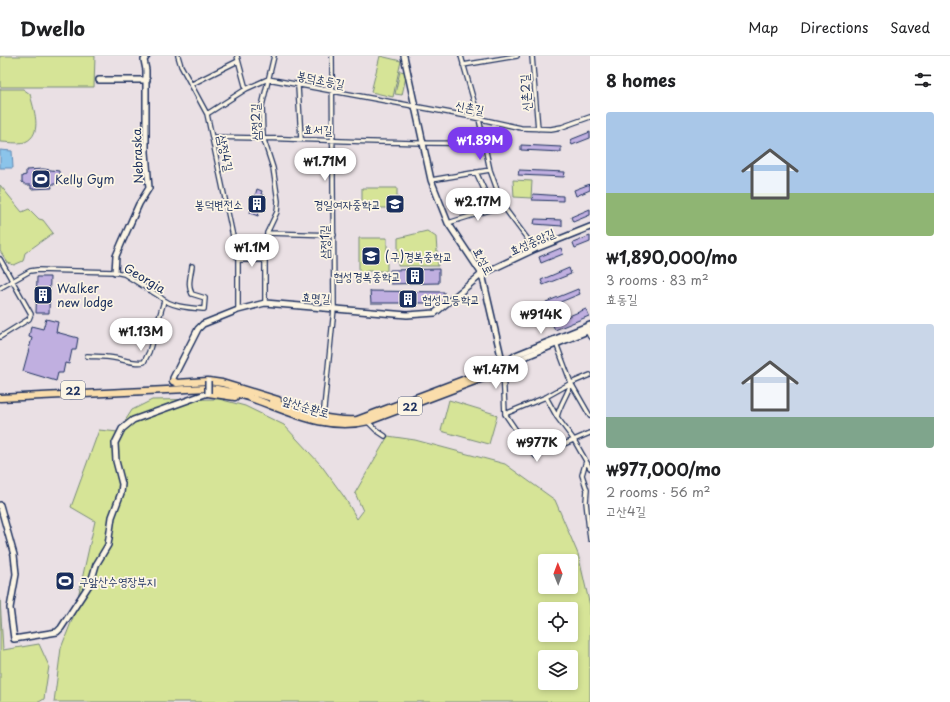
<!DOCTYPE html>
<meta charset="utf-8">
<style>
:root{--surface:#fff;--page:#f2f2f2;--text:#202124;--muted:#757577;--line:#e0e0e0;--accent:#7c3aed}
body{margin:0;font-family:"Playpen Sans","Poor Story",sans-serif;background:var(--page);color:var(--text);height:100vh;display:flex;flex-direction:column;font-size:15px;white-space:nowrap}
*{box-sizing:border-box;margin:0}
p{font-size:13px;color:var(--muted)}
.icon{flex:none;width:22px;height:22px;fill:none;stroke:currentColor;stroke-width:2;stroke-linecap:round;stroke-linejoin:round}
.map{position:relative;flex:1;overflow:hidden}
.details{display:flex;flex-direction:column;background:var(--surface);width:360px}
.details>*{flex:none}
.needle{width:26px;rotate:359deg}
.buttons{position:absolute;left:538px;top:498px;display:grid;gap:8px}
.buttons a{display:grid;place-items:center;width:40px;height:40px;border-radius:4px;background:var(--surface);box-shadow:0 2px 6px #0003;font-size:20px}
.price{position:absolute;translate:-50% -34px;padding:0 9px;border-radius:14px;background:#fff;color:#222;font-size:13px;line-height:26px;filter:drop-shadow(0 1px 2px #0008)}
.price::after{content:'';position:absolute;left:50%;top:24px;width:12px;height:9px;margin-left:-6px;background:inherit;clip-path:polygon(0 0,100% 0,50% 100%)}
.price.current{background:var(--accent);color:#fff}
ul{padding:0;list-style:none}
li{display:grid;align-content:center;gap:8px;height:212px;padding:0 16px}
li span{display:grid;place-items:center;height:124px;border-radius:4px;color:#555}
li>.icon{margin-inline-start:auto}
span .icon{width:72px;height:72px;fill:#fffc;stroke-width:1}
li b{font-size:17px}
h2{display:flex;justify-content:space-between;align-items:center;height:48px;padding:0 16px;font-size:17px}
header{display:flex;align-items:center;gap:24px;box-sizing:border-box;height:56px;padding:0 20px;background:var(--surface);border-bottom:1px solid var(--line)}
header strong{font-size:19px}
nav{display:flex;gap:22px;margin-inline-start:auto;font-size:14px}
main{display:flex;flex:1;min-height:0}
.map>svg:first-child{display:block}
</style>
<header>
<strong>Dwello</strong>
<nav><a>Map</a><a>Directions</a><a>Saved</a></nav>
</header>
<main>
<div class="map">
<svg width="590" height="646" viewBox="0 0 590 646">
<rect width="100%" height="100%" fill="#eae0e4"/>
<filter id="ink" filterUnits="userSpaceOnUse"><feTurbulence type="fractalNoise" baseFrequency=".025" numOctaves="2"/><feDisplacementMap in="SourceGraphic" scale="8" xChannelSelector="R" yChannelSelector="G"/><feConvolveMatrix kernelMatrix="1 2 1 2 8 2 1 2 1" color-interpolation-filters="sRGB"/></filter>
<g filter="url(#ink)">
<path fill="#d6e497" stroke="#788a7a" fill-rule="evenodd" d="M0 0H95L94 31H0Z
M380 0 401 5 393 41 371 36Z
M400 15 407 16 402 39 395 38Z
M0 33H23L30 38C33 52 44 78 25 86 18 88 7 86 0 86Z
M513 124 532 125 531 142 514 141Z
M0 129 22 156 29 153 39 163 43 164 53 177 25 197 23 205 14 209 8 207 0 195Z
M362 132H397V152H364L362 148Z
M427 175 436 181 438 210H398V182Z
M359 182H387V215H366V226H359Z
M219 343 245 350 284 369 321 409 345 442 357 463 363 455 355 437 388 380 415 384 505 408 555 444 578 498 590 550V646H54L61 592 74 559 95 465 71 451 99 374 118 376 132 354 152 344ZM545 505H571V531H545ZM545 553H571V579H545ZM545 601H571V627H545Z
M449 344 495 358 497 360 489 388 441 375Z
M0 543 3 594 39 588 49 610 44 643 39 646H0Z"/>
<path fill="#8bc4ea" stroke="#5e88b2" d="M0 94 12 95 13 112H0Z"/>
<path fill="#c0afe0" stroke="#1b2f5e" d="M590 76V82L572 89 570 84Z
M521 89 561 91V96L521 94Z
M43 113 59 115V128H51L52 132 31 133V129H26L22 126V120L26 119V114Z
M519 114 565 116 564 121 518 119Z
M590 128V134L576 140 574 134Z
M257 133 262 135 261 138 264 139 258 160 250 157Z
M533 138 563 140V145L532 144Z
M590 153V159L573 166 571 161Z
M535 163 562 164V170L534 168Z
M590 180V186L575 192 573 187Z
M561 192 563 198 541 207 539 201Z
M569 212 571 218 543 229 541 224Z
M439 213V227L391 228 390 214Z
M37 221H50L49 257H36Z
M578 233 580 238 548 251 546 246Z
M370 235 444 236 445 244 441 247H371Z
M586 253 589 260 555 274 552 267Z
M46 263 58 266 56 276 78 282 76 294H72L69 308 65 307 63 317H58L56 325 23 315 32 282 29 281 31 270 43 273Z"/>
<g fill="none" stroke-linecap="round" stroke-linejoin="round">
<defs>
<path id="street" d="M178 0 181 10 207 58 238 204V254
M237 0 246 33
M461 0 479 63 490 114 503 150 535 193
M532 0 538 73
M463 9 517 0
M192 28 238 5
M298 30 301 83
M207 58 246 33 268 23 467 60 521 72 551 73 562 71 590 61
M212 81C303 82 393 89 484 87
M476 116 493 153
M431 124 490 114
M448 167 503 150
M267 177 334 179
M0 203 31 258 29 263 0 281
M238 204H265
M0 232 30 215 37 214 115 216 124 218 159 240C170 251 189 252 204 253L205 242 192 238C187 229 191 219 192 210
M265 247V204L267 177 277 156 278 145 273 112 263 81 262 50 274 0
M587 275 590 281
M556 287 571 327 590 360
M87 300C93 301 100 300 106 301 117 301 134 309 144 306L149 296 164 245
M503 313 505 358
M546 341 557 361 574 384 590 412
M505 358 522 383 536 400 590 377
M505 358 546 341 571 327 590 319
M557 361C560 348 567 340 571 327
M323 362 334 253 332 0
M368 366 376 374 385 380
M586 405 582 419 587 434 586 446 590 483"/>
<path id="secondary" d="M404 0 431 124 448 167 482 218 503 309 516 299 590 269
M99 24H147
M115 216 116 200 122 186 139 148 149 132 146 96V14L144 4 147 0
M503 313 522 302 590 274
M173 325V322L198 273 203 268 238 254 265 247 407 259 435 257 482 218 535 193 590 171
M0 449 14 499 16 518 10 552 14 583 57 576 61 572 91 526 96 509 108 489 112 461 121 437 122 428 116 405 115 387 122 373 133 364 208 337"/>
<path id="highway" d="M173 325 177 327 208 325 222 327 278 344
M208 337 235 341
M0 342 208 332C263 336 311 380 369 365L496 317 503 313
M273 346C301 355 327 366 357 364L503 309"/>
</defs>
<use href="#street" stroke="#1b2f5e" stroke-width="6"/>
<use href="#secondary" stroke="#1b2f5e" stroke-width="8"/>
<use href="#highway" stroke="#1b2f5e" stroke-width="9"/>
<use href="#street" stroke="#fcf5e5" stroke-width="3.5"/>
<use href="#secondary" stroke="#fcf5e5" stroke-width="5"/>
<use href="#highway" stroke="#faddab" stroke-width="6"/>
<defs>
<path id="secondary-bridge" d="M208 325V337"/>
</defs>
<use href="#secondary-bridge" stroke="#1b2f5e" stroke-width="8" stroke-linecap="butt"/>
<use href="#secondary-bridge" stroke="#fcf5e5" stroke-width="5"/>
</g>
</g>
<defs>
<symbol id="stadium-square" viewBox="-11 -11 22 22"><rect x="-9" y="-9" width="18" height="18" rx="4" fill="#1b2f5e" stroke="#fcf5e5"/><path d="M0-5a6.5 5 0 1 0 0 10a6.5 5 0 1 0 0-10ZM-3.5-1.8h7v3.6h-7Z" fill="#fff"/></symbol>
<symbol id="building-square" viewBox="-11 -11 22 22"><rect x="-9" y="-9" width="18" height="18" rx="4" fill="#1b2f5e" stroke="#fcf5e5"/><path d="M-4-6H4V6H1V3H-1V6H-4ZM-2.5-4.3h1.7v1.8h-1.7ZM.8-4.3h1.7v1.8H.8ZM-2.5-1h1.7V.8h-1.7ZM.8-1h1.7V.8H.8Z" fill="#fff"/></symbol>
<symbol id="school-square" viewBox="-11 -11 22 22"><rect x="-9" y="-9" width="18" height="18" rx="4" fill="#1b2f5e" stroke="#fcf5e5"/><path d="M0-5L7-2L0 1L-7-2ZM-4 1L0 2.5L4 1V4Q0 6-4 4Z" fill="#fff"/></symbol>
</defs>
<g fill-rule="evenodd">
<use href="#stadium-square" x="30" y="112" width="22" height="22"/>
<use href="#building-square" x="246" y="137" width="22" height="22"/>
<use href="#school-square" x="384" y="137" width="22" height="22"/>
<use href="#school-square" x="360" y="189" width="22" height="22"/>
<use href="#building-square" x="404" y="209" width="22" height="22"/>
<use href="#building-square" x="32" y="228" width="22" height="22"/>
<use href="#building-square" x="397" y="232" width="22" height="22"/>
<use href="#stadium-square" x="54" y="514" width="22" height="22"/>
</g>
<g text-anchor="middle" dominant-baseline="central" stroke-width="3.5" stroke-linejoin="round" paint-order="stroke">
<g fill="#fcf5e5" stroke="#5e6a86" stroke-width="1">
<rect x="61" y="325" width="24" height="18" rx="3"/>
<rect x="398" y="341" width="24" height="18" rx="3"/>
</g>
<g font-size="11" font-weight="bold" fill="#1b2f5e">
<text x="73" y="334">22</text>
<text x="410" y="350">22</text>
</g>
<g font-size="12" fill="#1b2f5e" stroke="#fcf5e5">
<text transform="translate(321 23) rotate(11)">봉덕초등길</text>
<text transform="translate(525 37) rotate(-94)">신촌2길</text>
<text transform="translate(470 51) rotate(11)">신촌길</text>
<text transform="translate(255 66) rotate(-92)">삼정2길</text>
<text transform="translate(318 73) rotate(2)">효서길</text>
<text transform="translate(226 97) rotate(78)">삼정4길</text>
<text transform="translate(137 100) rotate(-92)">Nebraska</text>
<text transform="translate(532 185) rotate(-24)">효성중앙길</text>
<text transform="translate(324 186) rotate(-91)">삼정1길</text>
<text transform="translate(484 205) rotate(62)">효성로</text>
<text transform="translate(145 222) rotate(31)">Georgia</text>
<text transform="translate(316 241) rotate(4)">효명길</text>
<text transform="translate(306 350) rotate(17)">앞산순환로</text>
</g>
<g font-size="12" fill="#1b2f5e" stroke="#fcf5e5" text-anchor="start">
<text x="55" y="123">Kelly Gym</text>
<text x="243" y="148" text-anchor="end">봉덕변전소</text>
<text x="381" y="148" text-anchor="end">경일여자중학교</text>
<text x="385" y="200">(구)경복중학교</text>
<text x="401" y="220" text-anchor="end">협성경복중학교</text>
<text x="57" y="232">Walker<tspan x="57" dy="14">new lodge</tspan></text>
<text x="422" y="243">협성고등학교</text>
<text x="79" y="525">구앞산수영장부지</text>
</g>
</g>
</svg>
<div class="buttons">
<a><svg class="needle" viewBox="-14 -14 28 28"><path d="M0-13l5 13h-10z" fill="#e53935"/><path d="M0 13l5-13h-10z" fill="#757577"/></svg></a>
<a><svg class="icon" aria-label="locate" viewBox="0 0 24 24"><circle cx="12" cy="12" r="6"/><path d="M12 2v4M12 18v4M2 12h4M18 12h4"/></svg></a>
<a><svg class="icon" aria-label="layers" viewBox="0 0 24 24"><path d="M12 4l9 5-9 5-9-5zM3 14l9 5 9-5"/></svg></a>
</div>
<b class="price current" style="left:480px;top:105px">₩1.89M</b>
<b class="price" style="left:325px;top:126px">₩1.71M</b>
<b class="price" style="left:478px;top:166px">₩2.17M</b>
<b class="price" style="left:252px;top:212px">₩1.1M</b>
<b class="price" style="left:541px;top:279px">₩914K</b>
<b class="price" style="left:141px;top:296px">₩1.13M</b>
<b class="price" style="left:496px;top:334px">₩1.47M</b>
<b class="price" style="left:537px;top:407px">₩977K</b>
</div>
<section class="details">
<h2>8 homes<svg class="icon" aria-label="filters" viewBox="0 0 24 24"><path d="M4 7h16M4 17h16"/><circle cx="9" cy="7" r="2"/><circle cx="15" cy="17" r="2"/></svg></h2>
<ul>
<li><span style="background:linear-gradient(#a9c7e8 65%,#8fb573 0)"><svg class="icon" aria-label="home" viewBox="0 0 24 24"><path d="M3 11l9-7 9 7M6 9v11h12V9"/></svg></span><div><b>₩1,890,000/mo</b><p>3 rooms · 83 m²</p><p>효동길</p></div></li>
<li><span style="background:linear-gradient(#c9d6e8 75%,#7fa58c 0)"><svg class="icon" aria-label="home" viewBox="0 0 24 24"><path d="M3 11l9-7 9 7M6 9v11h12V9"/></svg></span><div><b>₩977,000/mo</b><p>2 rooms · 56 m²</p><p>고산4길</p></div></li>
</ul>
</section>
</main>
